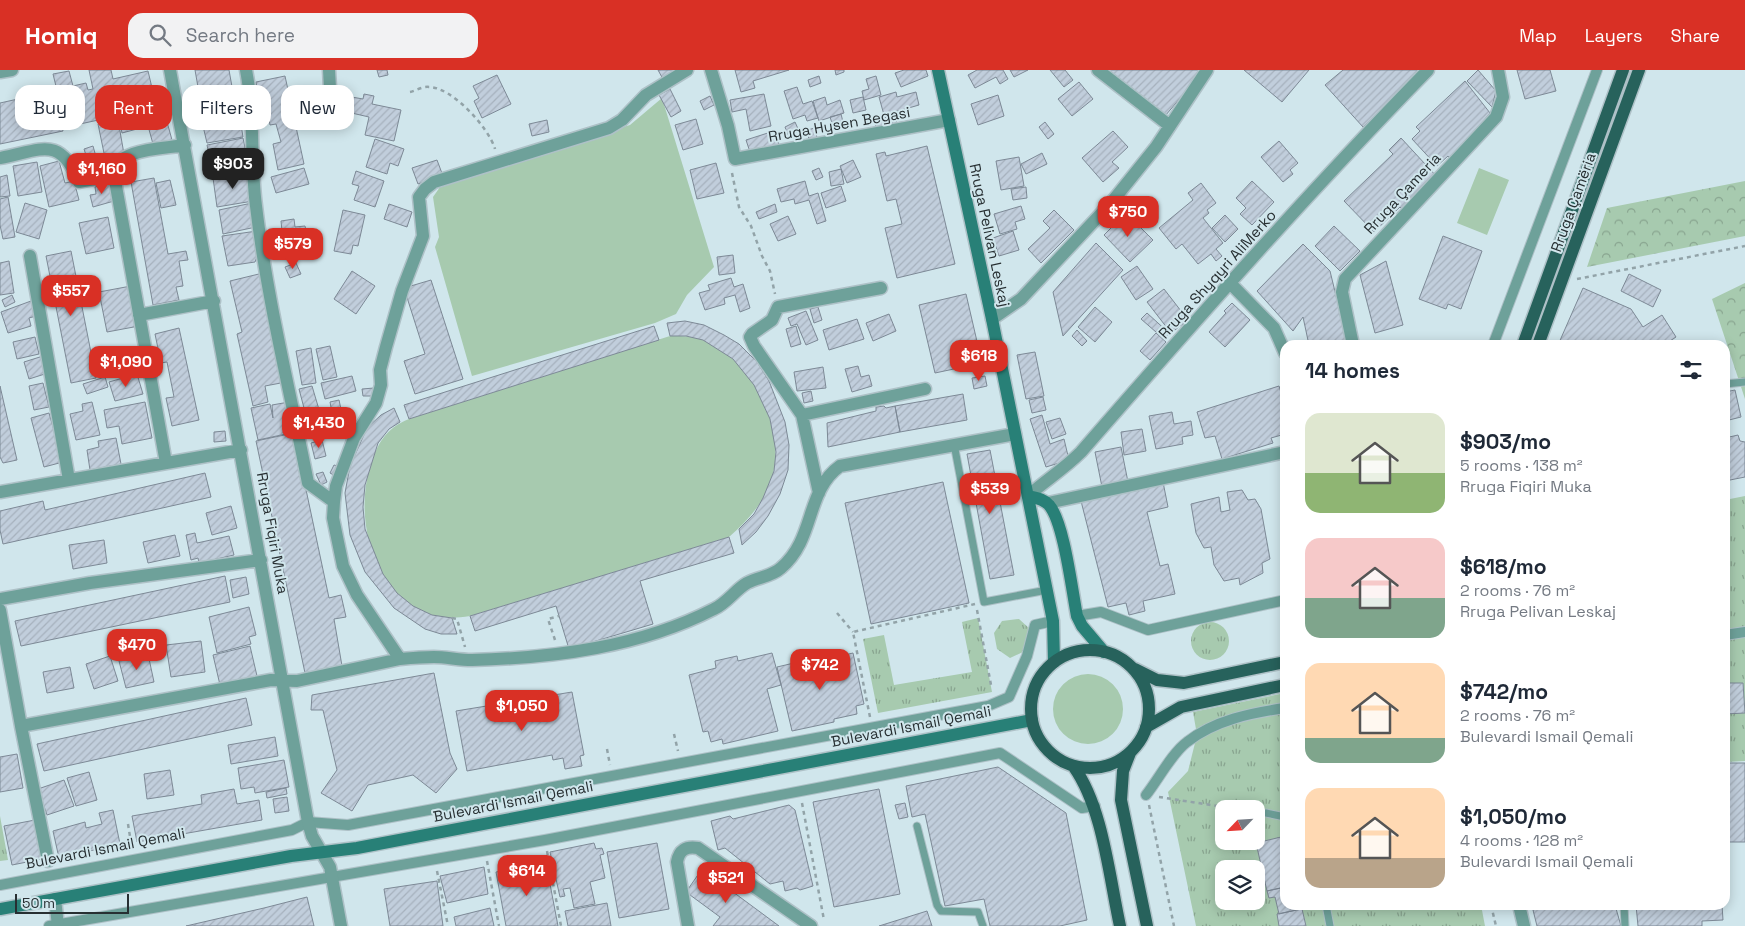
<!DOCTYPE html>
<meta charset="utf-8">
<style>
:root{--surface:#fff;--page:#f2f2f3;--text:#1f2937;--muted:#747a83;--accent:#d93025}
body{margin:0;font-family:"Space Grotesk",sans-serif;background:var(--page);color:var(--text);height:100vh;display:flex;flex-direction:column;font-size:19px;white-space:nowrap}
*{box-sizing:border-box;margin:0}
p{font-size:16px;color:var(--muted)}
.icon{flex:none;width:28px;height:28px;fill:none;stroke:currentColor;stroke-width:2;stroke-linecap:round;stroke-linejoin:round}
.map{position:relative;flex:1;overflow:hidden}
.details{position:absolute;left:1280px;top:270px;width:450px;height:570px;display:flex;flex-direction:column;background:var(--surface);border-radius:15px;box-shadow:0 2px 12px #0003}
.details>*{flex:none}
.guide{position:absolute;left:15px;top:15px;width:475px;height:45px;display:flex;gap:10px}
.needle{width:32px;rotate:245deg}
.fabs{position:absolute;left:1215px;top:730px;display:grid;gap:10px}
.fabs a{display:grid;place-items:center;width:50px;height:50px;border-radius:10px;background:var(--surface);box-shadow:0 2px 12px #0003;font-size:25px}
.scale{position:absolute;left:15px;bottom:12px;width:114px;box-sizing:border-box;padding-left:5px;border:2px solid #272f32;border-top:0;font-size:14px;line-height:18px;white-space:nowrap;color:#272f32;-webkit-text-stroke:4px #d0e6ec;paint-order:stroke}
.price{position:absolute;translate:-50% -42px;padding:0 11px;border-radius:10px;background:var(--accent);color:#fff;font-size:16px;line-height:32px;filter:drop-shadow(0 1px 2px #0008)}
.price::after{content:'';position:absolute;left:50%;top:30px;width:15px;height:11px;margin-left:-8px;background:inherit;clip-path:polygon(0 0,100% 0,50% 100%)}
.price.active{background:#222;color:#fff}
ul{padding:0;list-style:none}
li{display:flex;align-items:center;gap:15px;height:125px;padding:0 25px}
li span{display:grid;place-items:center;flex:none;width:140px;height:100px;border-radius:15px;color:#555}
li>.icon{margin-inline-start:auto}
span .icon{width:60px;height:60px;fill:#fffc;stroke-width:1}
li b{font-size:21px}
h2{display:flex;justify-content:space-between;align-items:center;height:60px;padding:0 25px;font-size:21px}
.pill{padding:0 18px;border-radius:15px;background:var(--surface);box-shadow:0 2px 12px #0003;font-size:18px;line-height:45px}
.pill.active{background:var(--accent);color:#fff}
header{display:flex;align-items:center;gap:30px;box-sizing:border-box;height:70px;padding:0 25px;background:var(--accent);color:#fff}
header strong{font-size:24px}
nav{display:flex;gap:28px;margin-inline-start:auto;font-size:18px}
.search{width:350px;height:45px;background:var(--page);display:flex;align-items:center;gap:12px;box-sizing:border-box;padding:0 18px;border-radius:15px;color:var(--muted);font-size:19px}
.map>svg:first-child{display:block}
</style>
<header>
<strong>Homiq</strong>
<div class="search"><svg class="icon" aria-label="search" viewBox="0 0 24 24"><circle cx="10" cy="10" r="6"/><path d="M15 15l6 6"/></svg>Search here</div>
<nav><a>Map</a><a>Layers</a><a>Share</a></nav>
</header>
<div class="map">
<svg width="1745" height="856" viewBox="0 0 1745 856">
<defs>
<pattern id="forest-crowns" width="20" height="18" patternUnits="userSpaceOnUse" patternTransform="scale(1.25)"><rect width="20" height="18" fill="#a7caaf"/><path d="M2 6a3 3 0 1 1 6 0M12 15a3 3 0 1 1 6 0" fill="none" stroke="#88a48f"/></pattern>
<pattern id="park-tufts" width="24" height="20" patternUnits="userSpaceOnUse" patternTransform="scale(1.25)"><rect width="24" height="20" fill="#a7caaf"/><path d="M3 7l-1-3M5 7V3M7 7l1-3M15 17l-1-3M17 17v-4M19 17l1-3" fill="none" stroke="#88a48f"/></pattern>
<pattern id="building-hatch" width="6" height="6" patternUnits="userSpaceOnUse" patternTransform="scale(1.25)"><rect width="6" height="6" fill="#c1cedc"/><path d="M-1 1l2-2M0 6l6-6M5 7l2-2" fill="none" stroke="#a6b1bd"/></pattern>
</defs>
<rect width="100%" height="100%" fill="#d0e6ec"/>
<path fill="#a7caaf" d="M662 28 714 197 687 225 676 244 655 253 472 306 435 177 439 167 433 127 440 117 454 109 630 55Z
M1479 98 1509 110 1487 165 1457 153Z
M670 266C682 266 693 266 704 270 750 290 783 350 774 399 769 427 750 449 729 467L470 546C457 548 445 549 432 545 373 528 354 449 370 397 377 374 386 358 409 349Z
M1053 639a35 35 0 1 1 70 0a35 35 0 1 1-70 0Z"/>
<path fill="url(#forest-crowns)" d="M1745 111V166L1587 197 1607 138Z
M1745 213V329L1712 229Z"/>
<path fill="url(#park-tufts)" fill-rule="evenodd" d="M1745 426V691L1725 692V430Z
M978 548 992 622 878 643 863 569 884 565 894 615 972 602 962 552Z
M1019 549 1030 559 1023 582 1010 588 997 579 994 563 1002 551Z
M1191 571a19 19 0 1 1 38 0a19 19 0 1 1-38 0Z
M1285 623V835H1481L1485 856H1196L1168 722 1188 701 1197 665 1193 642ZM1224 739H1256V771H1224ZM1224 799H1256V831H1224Z
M0 746 8 790 0 791Z"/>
<path fill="url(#building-hatch)" stroke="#7d8996" d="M89 0H111L113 9 148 1 157 39 135 44 131 26 113 30 117 46 66 57 53 4 69 1 73 16 86 13 88 20 93 19Z
M195 0H229L234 28 201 34Z
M377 0H387L388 5 379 7Z
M658 0H685L664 11Z
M735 0H789L753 11 755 18 741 22Z
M835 0H844V2L836 5Z
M904 0H926L928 6 901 17 895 3Z
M977 0H1003L1008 9 1000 14 996 7 975 18 968 5Z
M1010 0H1028L1014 7Z
M1050 0H1065L1073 10 1064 17Z
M1105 0H1204L1165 46Z
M1244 0H1309L1282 32Z
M1343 0H1426L1363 57 1325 15Z
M1478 0 1496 21 1492 37 1467 11Z
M1517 0H1550L1556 21 1525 29Z
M497 5 511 34 482 48 474 31 479 28 473 16Z
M285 6 304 94 278 100 273 74 281 72 276 54 270 55 266 35 261 36 256 12Z
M819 6 821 13 810 17 808 10Z
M876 6 881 25 864 30 862 21 869 19 866 9Z
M1465 11 1490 43 1451 90 1448 86 1437 96 1412 69 1420 61 1416 57Z
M1079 12 1093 29 1072 46 1058 29Z
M797 17 803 34 812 31 818 48 807 51 805 45 793 49 784 21Z
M670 19 681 41 671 47 659 25Z
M54 21 63 61 0 74V33Z
M896 22 897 27 916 22 919 35 884 45 879 27Z
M364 24 374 26 372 34 401 40 394 71 365 65 369 47 343 41 346 26 363 29Z
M764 24 771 56 750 61 746 39 732 42 730 30Z
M998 25 1004 46 978 55 971 34Z
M710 26 714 35 704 40 700 31Z
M825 27 827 35 840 30 844 43 819 51 813 31Z
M863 27 866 40 853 43 850 30Z
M129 28 137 59 122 63 116 32Z
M235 30 239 47 205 53 202 36Z
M164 41 172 70 153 74 145 45Z
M841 44 844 56 834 59 830 47Z
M893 45 897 53 877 59 874 51Z
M240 49 243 67 207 73 203 56Z
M696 49 703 74 683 80 675 55Z
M118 50 124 84 105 88 98 54Z
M547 50 549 62 532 66 529 54Z
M795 52 799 61 788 65 785 57Z
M1045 52 1054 64 1048 69 1039 57Z
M815 58 817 68 809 70 807 60Z
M774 61 779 75 751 85 746 70Z
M1113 61 1128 77 1112 92 1119 98 1103 112 1082 88Z
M243 68 249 97 213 104 207 75Z
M1401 68 1438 108 1403 140 1400 137 1374 162 1344 131 1393 84 1389 80Z
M375 69 404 79 398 96 390 93 387 104 366 97Z
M1279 71 1298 93 1290 100 1293 104 1283 112 1261 87Z
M93 76 100 101 92 104 84 79Z
M927 76 955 194 897 208 885 158 902 154 896 129 887 131 876 84 885 82 886 86Z
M1042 83 1047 94 1026 104 1021 94Z
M1019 87 1024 116 1001 120 996 91Z
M437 90 443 106 418 114 412 98Z
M853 90 861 107 847 113 840 96Z
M59 91 65 113 74 111 79 130 49 137 40 96Z
M37 92 42 122 18 126 13 96Z
M716 93 724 123 697 129 690 100Z
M304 98 309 114 276 123 271 107Z
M819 98 823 107 816 110 812 101Z
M841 99 844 114 831 116 829 102Z
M356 101 384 111 375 137 354 130 359 116 352 114Z
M248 102 253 131 217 137 213 108Z
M7 105 10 126 0 127V107Z
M154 108 168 184 186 181 188 190 179 191 183 216 176 217 179 230 153 235 131 112Z
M170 110 176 135 161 138 156 113Z
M805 111 809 126 818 123 826 151 817 154 809 130 795 134 794 129 781 132 777 119Z
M1252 111 1274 132 1252 155 1240 144 1246 138 1236 128Z
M110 113 114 131 93 137 90 125 96 124 95 117Z
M1201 113 1216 133 1207 140 1209 143 1203 148 1223 173 1216 179 1222 186 1216 191 1211 184 1198 194 1182 174 1176 179 1159 158 1193 130 1188 123Z
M841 116 846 131 826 138 821 123Z
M1026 117 1027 128 1013 130 1011 119Z
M8 127 15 167 3 169 0 155V129Z
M25 133 47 140 39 169 16 162Z
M252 133 256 157 223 164 219 140Z
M389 134 412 142 407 157 384 149Z
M775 134 777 142 759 149 756 142Z
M1021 136 1025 149 1015 152 1017 159 1000 164 994 144Z
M343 140 365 145 358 176 353 175 351 184 334 181Z
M1054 140 1074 160 1041 193 1028 179 1050 158 1043 151Z
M1126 143 1153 170 1130 192 1104 165Z
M1225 145 1238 159 1225 172 1212 158Z
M788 146 796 164 778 171 770 154Z
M108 147 114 178 86 184 79 153Z
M294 149 295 157 305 156 309 174 299 176V180L281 183 277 162 282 161 281 151Z
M1334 156 1360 181 1340 201 1315 176Z
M257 161 259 182 255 192 228 196 222 166Z
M1013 161 1019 180 999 186 993 168Z
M1443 166 1482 181 1461 239 1448 234 1446 239 1419 229Z
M1096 173 1123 200 1063 266 1053 222Z
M1303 174 1330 201 1348 275H1309L1303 247 1293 261 1257 221Z
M71 181 96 308 71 313 46 186Z
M733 185 735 203 719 205 717 187Z
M9 191 14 223 0 225V193Z
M1386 191 1403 255 1375 263 1360 205Z
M296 193 301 204 290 208 285 197Z
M1137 196 1153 219 1136 230 1121 207Z
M352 201 375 216 356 244 334 229Z
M263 203 286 312 265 316 268 332 253 336 237 264 242 262 230 211Z
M1629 204 1661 220 1653 237 1621 221Z
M731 208 734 217 743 214 750 238 740 242 735 225 724 228 725 234 705 240 699 223 710 220 708 215Z
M431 210 463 309 415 324 404 291 425 284 404 218Z
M131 216 139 256 107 262 99 222Z
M1583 218 1631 239 1643 257 1662 245 1676 267 1667 273 1669 275H1558Z
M1164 219 1188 250 1171 263 1147 232Z
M966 224 982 293 935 303 919 235Z
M12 225 15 232 5 237 2 230Z
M31 231 36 246 29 248 31 256 8 263 1 242Z
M1232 233 1250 250 1225 277 1209 262 1226 243 1224 241Z
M818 237 822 250 814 253 810 239Z
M1095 237 1112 252 1095 272 1078 257Z
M806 241 818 270 806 275 797 254 791 256 788 248Z
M1147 243 1169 263 1164 269 1141 249Z
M889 244 896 261 873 271 866 253Z
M857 249 864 269 829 280 823 260Z
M685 251 704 255 724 265 739 274 757 292 769 311 785 352 789 375 788 400 780 424 768 446 756 462 742 475 739 459 754 444 763 428 774 401 776 382 770 349 754 315 733 289 703 270 686 266H670L667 253Z
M654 256 659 270 409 349 404 335Z
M796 256 801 274 791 277 786 259Z
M179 258 199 350 172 356 166 328 174 327 167 292 161 293 155 264Z
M1077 260 1087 271 1082 276 1072 266Z
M1156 263 1166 272 1150 290 1140 281Z
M35 267 39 284 17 289 13 272Z
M330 276 337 307 323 310 316 279Z
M311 278 316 313 302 315 296 281Z
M120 281 124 296 115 298 111 283Z
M1035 282 1044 326 1026 329 1017 285Z
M43 286 48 303 29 309 24 292Z
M858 296 861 307 869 305 872 316 852 322 845 299Z
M823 297 826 318 797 321 794 302Z
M137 304 143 324 115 331 109 312Z
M352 306 356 321 325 329 321 313Z
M985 306 987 316 974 319 972 308Z
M105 307 108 317 87 324 83 314Z
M43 313 49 337 34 340 29 316Z
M0 316 17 390 3 393 0 387Z
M312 316 323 353 309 357 299 319Z
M1279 316 1285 336V364L1271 368 1273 373 1222 389 1215 366 1205 368 1197 342Z
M374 318V326H363L362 319Z
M1735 320 1741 347 1725 351V322Z
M811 321 813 331 804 333 802 323Z
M963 324 967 350 900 362 895 336Z
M1043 327 1046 340 1032 343 1029 330Z
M339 330 345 357 335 359 330 332Z
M92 332 100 365 76 370 70 344 83 341 82 334Z
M145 332 152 368 122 374 119 356 107 358 104 340Z
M289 332 295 362 258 370 251 338 270 334 273 348 272 335Z
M884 336 886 338 895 336 900 362 828 377 827 353 876 341V337Z
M394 338 400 352 389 359 378 373 365 415 363 437 365 459 383 504 397 523 413 536 432 545 452 548 457 564H441L425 559 394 538 365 502 350 465 345 423 350 396 367 358 381 345Z
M1172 342 1174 354 1191 351 1193 365 1182 367 1183 374 1156 379 1149 346Z
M49 343 63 392 44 397 31 348Z
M1042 345 1050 374 1064 369 1069 390 1046 397 1030 349Z
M1060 348 1066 364 1052 369 1046 352Z
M1142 359 1146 381 1124 385 1121 362Z
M225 361 226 371 214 372V362Z
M294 363 329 528 341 525 346 547 334 549 342 596 305 603 256 371Z
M1738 365 1740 371 1745 372V407L1725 411V368Z
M116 368 121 394 90 400 87 380 99 377 98 371Z
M322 370 326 386 315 389 311 373Z
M1121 377 1128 412 1102 417 1095 382Z
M990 380 1014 505 990 509 967 384Z
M334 395 341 397 337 407 330 403Z
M323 402 327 412 321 415 316 404Z
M205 403 211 427 3 474 0 460V441L43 431 45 440Z
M943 412 969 533 871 554 845 433Z
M1163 412 1168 437 1147 442 1160 496 1168 494 1175 524 1143 531 1145 541 1129 545 1126 533 1108 537 1081 431Z
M1242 420 1248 430 1255 429 1261 439 1270 489 1262 493 1263 503 1240 515 1239 508 1224 511 1214 495 1211 477 1204 478 1196 463 1191 434 1219 427 1221 442 1230 440 1227 422Z
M231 436 237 458 212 465 206 443Z
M195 463 197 473 229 466 234 485 199 493 198 488 191 490 186 465Z
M175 465 180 486 148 493 143 472Z
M729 467 734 483 640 511 653 554 569 579 556 536 475 561 470 546Z
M104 470 107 493 73 499 69 475Z
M225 506 230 532 21 576 15 551Z
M246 507 249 524 233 528 230 510Z
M249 537 256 565 249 567 251 574 217 583 209 547Z
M201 571 205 602 171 607 166 575Z
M250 576 257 606 220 615 213 585Z
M772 583 781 615 767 619 778 661 723 674 722 669 711 672 708 661 703 662 689 605 716 598 715 591 737 586 738 591Z
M853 583 864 634 856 636 857 644 834 649V652L792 661 777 597 828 585 832 601 839 600 836 587Z
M148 584 154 612 126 618 119 591Z
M110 586 118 611 94 619 86 594Z
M70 597 74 618 47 623 43 602Z
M434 603 450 683 457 699 436 723 413 705 368 715 352 741 321 723 337 700 323 640H311L312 625Z
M1725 613H1743L1745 643 1725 644Z
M572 622 584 685 580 686 582 696 565 699 563 688 553 690 552 685 467 701 456 641Z
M246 628 252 655 44 701 37 674Z
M275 667 278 686 231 694 228 675Z
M17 684 23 718 0 722V687Z
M284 690 289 717 255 723 254 717 241 719 238 698Z
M1725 693H1745V772H1725Z
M998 697 1066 743 1087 850 1060 856H990L984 829 945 836 925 744 912 747 906 716Z
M170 700 174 725 147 729 144 704Z
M89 702 97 730 76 736 67 708Z
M64 710 74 736 47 745 38 719Z
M286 718 287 724 267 728 266 722Z
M234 719 237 734 259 730 262 750 137 772 132 746 202 734 201 725Z
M879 719 900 824 834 837 813 732Z
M287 727 289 741 275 743 273 729Z
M905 733 908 747 899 749 895 735Z
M789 735 795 740 813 816 800 820 797 818 785 821 783 811 770 814 725 778 718 780 711 751 730 746 733 749Z
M113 740 120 774 59 788 53 761 85 752 86 758 102 754 99 743Z
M35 750 42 789 12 795 4 756Z
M1281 767 1285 782V817L1267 821 1256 773Z
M594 773 596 779 602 778 604 784 600 785 605 808 590 812 595 834 574 838 570 818 563 819 565 826 560 827 550 782Z
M657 773 669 839 619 848 607 782Z
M546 793 558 856H506L496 802Z
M484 797 488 824 447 833 440 806Z
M702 799 779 856H713L720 847 686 822Z
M437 811 443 856H390L384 819Z
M1285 817V835H1295L1296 840 1279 844 1275 827 1269 828 1267 821Z
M307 827 314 856H186L264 838Z
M607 833 611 856H568L565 841Z
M1553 835H1615L1621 856H1537L1533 840Z
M1636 835H1722L1723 850 1702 851V856H1638Z
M490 838 494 856H456L454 847Z
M1302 839 1306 856H1279L1277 844Z
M927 841 932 856H879Z"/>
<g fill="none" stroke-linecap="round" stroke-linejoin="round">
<defs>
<path id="service" d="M1725 314 1745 312
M954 374 984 532 1047 520
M1266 743 1285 747
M917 756 937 835 941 841 978 842 983 856
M1326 835 1330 856
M1624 835 1625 856"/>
<path id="pedestrian" d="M1493 275 1597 0
M1077 546 1101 542 1148 560 1285 530
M1725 565 1745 562
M1146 725C1158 710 1172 683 1187 672 1215 650 1251 643 1285 638
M0 815 292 760 308 752 348 755 988 636 1009 627 1027 586 1035 555 1053 551
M49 856 545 770 1000 683 1082 738 1095 736"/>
<path id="minor" d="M170 0 308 752 312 766 330 797 341 856
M246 0C255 45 250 91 256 136 267 229 290 321 308 413L334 432
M329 0 330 18
M687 0 646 25 622 50 609 58 434 112 425 119 419 127 423 166 402 221 386 277 380 300 381 315 376 333 354 368 336 416 334 432 333 448 343 496 357 525 400 589C411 588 423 587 434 587 446 587 459 590 472 590 554 588 640 577 714 539 727 533 735 520 747 513 758 507 771 507 781 498 816 468 805 421 840 396L1015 364
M711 0 728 56 735 89 949 50
M1098 0 1170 56
M0 2 12 0
M0 88C42 80 60 65 79 112L114 105 166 393
M114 105C114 78 163 79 185 75
M30 186 69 410
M1229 212 1274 258 1285 283
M139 245 214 231
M992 249 1021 229 1111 133 1156 77 1207 0
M1353 275 1342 222 1345 209 1496 47 1503 27 1498 0
M802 345 754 276 750 267 752 264 772 250 778 237 881 218
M0 422 241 380
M819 423 802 345 925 319
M1028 426C1046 410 1064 399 1081 382 1194 252 1308 123 1428 0
M1048 433 1285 382
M0 529 90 513 261 490
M0 540 21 656 271 610 297 611 400 589
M21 656 48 791
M55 829 58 856
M1519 835 1524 856
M688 856 677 792C679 780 686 776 698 778L811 856"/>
<path id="secondary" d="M938 0 992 249 1053 551 1054 592
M1028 426C1036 428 1044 429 1049 435 1064 452 1072 521 1077 546L1082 556 1104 582
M0 839 291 786 357 778 1032 650"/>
<path id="primary" d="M1523 275 1623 0
M1538 275 1639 0
M1031 639a59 59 0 1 1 118 0a59 59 0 1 1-118 0Z
M1135 599 1157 610 1184 613 1285 592
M1146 657 1181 637 1285 615
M1130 683 1123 701 1121 730 1147 856
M1074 697C1103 738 1109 806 1120 856"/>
</defs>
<use href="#service" stroke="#aec1c7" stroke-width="9"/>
<use href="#pedestrian" stroke="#aec1c7" stroke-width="12"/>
<use href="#minor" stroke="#aec1c7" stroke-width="15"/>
<use href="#secondary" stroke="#aec1c7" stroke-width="15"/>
<use href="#primary" stroke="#aec1c7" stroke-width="15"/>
<path stroke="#92a3a8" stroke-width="2.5" stroke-dasharray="4 4" stroke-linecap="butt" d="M410 22C415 21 423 16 429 17 452 17 489 58 495 79
M732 103 739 137 751 156 762 186 770 201 775 224
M1577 209 1745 176
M977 540 991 615
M837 543 853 562
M452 548 457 549 465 577
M555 570 548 549 559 546
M870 647 853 562 975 534
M674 664 678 681
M607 679 610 695
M1159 727 1237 739
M802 733 824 850
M1149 735 1174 856
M128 754 132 779
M547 781 561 856
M487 791 499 856
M437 801 448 856
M1491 835 1496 856"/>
<use href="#service" stroke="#6ea19a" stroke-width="7"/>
<use href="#pedestrian" stroke="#6ea19a" stroke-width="10"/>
<use href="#minor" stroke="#6ea19a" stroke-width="12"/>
<use href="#secondary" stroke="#288077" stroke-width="12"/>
<use href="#primary" stroke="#27625c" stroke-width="12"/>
</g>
<g text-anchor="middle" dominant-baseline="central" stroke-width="4" stroke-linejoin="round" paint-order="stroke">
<g font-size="15" fill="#272f32" stroke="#d0e6ec">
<text transform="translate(839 54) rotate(-10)">Rruga Hysen Begasi</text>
<text transform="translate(1402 123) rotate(-47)">Rruga Çameria</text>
<text transform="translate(1573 132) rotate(-70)">Rruga Çamëria</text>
<text transform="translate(990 165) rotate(78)">Rruga Pelivan Leskaj</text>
<text transform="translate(1217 204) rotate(-48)">Rruga Shyqyri AliMerko</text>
<text transform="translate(273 463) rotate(80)">Rruga Fiqiri Muka</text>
<text transform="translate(911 656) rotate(-11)">Bulevardi Ismail Qemali</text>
<text transform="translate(513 731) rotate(-11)">Bulevardi Ismail Qemali</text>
<text transform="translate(105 778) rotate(-11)">Bulevardi Ismail Qemali</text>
</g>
</g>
</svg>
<div class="fabs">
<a><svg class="needle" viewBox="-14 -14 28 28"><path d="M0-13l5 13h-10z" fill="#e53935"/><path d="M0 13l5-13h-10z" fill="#747a83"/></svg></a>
<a><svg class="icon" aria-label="layers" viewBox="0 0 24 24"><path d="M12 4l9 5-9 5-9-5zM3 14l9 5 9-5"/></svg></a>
</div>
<div class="scale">50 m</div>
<b class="price active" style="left:233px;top:120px">$903</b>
<b class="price" style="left:102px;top:125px">$1,160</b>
<b class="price" style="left:1128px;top:168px">$750</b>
<b class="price" style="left:293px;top:200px">$579</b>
<b class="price" style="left:71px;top:247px">$557</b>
<b class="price" style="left:979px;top:312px">$618</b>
<b class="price" style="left:126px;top:318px">$1,090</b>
<b class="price" style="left:319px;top:379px">$1,430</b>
<b class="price" style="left:990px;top:445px">$539</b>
<b class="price" style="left:137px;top:601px">$470</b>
<b class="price" style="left:820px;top:621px">$742</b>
<b class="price" style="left:522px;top:662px">$1,050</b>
<b class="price" style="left:527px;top:827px">$614</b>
<b class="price" style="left:726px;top:834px">$521</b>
<div class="guide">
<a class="pill">Buy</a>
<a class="pill active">Rent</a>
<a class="pill">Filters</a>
<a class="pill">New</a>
</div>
<section class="details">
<h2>14 homes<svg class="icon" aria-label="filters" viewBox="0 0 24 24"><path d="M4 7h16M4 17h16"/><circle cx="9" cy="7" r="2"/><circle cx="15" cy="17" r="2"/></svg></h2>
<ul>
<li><span style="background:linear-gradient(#dfe7d0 60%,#8fb573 0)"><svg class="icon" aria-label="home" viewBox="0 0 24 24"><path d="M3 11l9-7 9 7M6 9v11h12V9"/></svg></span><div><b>$903/mo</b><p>5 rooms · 138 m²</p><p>Rruga Fiqiri Muka</p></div></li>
<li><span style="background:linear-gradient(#f6c9c9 60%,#7fa58c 0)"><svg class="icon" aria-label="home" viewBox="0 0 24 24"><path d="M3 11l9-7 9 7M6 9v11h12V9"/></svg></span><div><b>$618/mo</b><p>2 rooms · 76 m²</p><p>Rruga Pelivan Leskaj</p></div></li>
<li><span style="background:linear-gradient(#ffd9b3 75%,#7fa58c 0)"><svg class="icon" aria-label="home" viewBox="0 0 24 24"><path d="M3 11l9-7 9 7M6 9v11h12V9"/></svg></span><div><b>$742/mo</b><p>2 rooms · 76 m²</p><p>Bulevardi Ismail Qemali</p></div></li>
<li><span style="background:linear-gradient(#ffd9b3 70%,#b9a48a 0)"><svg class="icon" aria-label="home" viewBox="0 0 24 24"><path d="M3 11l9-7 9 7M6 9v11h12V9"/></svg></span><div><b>$1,050/mo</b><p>4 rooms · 128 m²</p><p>Bulevardi Ismail Qemali</p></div></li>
</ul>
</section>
</div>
